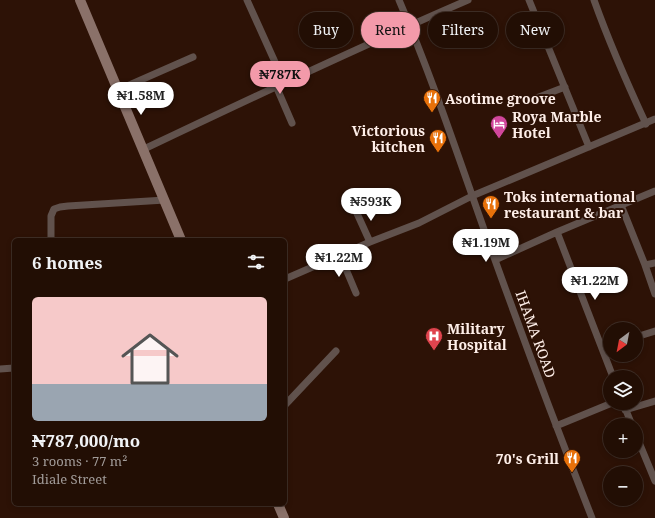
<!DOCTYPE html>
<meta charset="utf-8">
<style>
:root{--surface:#220e04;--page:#2a170e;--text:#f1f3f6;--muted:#a29c9a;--line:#3f2e26;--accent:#f39aaa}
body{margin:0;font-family:"Noto Serif",serif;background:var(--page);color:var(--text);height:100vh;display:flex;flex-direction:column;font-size:15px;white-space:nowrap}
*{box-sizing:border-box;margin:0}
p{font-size:13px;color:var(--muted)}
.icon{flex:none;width:22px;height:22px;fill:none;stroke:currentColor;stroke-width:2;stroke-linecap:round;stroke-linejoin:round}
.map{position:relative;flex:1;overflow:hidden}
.panel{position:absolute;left:12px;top:238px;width:275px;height:268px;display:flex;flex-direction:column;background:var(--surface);border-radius:6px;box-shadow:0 2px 6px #0003,0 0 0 1px var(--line)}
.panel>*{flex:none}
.hud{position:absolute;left:299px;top:12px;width:296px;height:36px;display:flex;gap:8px}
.needle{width:26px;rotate:212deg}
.buttons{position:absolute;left:603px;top:322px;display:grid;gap:8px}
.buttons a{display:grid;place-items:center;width:40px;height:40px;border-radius:50%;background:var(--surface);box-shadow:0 2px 6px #0003,0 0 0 1px var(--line);font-size:20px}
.price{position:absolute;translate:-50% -34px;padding:0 9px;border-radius:14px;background:#fff;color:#222;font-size:13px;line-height:26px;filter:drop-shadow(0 1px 2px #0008)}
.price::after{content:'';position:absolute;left:50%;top:24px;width:12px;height:9px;margin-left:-6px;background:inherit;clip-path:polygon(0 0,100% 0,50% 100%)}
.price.current{background:var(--accent);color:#111}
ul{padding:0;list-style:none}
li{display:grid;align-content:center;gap:8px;height:212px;padding:0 20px}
li span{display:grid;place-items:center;height:124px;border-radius:6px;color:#555}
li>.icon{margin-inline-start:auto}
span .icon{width:72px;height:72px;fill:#fffc;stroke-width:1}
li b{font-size:17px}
h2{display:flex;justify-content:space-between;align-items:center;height:48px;padding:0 20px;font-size:17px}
.chip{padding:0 14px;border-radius:18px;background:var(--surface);box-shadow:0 2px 6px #0003,0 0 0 1px var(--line);font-size:14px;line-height:36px}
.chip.current{background:var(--accent);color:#111}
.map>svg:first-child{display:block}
</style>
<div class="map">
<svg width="655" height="518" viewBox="0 0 655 518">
<rect width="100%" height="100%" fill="#2d1206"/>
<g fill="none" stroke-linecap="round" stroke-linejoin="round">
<path stroke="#61524d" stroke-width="7" d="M247 0 284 82
M399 0C432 77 458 156 486 235 520 330 555 424 592 518
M529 0 589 147
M594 0C609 42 627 83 646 124
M276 86 292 123
M118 90 193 57
M531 100 565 87
M144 149C251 98 359 47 468 0
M621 205 645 265 655 294
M355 209 370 242
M557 232 613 377
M51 240V216L54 209 60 207 68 206 165 200
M340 255 356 293
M495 260 557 232 655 191
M645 265 655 263
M285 279 370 242 419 223 472 196 655 119
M636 337 655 331
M0 369 14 368
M623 403 632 425
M285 405 336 351
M625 410 655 401
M556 426 612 403
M636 435 655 481"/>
<path stroke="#8a7169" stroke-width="10" d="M80 0 181 240
M278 504 284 518"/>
</g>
<defs>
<symbol id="restaurant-pin" viewBox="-11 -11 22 30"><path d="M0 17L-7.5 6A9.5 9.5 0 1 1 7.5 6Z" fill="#e8710a" stroke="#2d1206"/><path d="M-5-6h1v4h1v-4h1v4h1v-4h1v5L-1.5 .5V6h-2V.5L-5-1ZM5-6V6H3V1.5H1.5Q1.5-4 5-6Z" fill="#fff"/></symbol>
<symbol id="hotel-pin" viewBox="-11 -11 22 30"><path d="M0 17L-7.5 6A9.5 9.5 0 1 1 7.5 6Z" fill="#d1479c" stroke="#2d1206"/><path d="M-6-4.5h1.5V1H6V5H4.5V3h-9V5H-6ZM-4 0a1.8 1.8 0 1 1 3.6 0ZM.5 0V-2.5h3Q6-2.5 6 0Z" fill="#fff"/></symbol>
<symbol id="hospital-pin" viewBox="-11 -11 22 30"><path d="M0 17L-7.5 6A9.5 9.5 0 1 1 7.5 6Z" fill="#e0444e" stroke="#2d1206"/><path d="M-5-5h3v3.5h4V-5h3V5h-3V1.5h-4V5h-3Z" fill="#fff"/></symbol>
</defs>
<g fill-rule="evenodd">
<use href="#restaurant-pin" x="422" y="88" width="20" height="27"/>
<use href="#hotel-pin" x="489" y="114" width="20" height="27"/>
<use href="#restaurant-pin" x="428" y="128" width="20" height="27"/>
<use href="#restaurant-pin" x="481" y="194" width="20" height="27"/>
<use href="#hospital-pin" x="424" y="326" width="20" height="27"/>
<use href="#restaurant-pin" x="562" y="448" width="20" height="27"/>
</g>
<g text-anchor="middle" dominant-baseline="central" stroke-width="4" stroke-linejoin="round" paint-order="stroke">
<g font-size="14" font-weight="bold" fill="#feeee8" stroke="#2d1206" text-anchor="start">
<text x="445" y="98">Asotime groove</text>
<text x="512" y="116">Roya Marble<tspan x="512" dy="16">Hotel</tspan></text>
<text x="425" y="130" text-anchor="end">Victorious<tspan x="425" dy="16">kitchen</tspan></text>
<text x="504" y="196">Toks international<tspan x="504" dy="16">restaurant &amp; bar</tspan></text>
<text x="447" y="328">Military<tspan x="447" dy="16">Hospital</tspan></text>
<text x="559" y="458" text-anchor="end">70's Grill</text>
</g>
<g font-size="14" fill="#feeee8" stroke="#2d1206">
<text transform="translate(536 334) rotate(70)">IHAMA ROAD</text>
</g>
</g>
</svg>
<div class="buttons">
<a><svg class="needle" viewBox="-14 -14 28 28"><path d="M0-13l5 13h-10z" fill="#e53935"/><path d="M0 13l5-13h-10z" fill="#a29c9a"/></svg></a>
<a><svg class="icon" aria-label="layers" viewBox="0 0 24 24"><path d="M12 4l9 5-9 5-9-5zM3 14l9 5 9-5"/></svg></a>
<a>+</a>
<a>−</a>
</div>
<b class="price current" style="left:280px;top:95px">₦787K</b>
<b class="price" style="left:141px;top:116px">₦1.58M</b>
<b class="price" style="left:371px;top:222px">₦593K</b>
<b class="price" style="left:486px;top:263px">₦1.19M</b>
<b class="price" style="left:339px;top:278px">₦1.22M</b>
<b class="price" style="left:595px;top:301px">₦1.22M</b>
<div class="hud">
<a class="chip">Buy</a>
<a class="chip current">Rent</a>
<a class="chip">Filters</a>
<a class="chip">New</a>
</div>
<section class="panel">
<h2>6 homes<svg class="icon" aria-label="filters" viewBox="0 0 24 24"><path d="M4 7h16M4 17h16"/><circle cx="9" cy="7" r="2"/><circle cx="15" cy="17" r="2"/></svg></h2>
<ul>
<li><span style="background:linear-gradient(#f6c9c9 70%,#9aa5b1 0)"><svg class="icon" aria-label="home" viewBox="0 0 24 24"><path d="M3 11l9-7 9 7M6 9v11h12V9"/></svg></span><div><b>₦787,000/mo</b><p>3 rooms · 77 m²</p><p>Idiale Street</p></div></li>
</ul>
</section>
</div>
